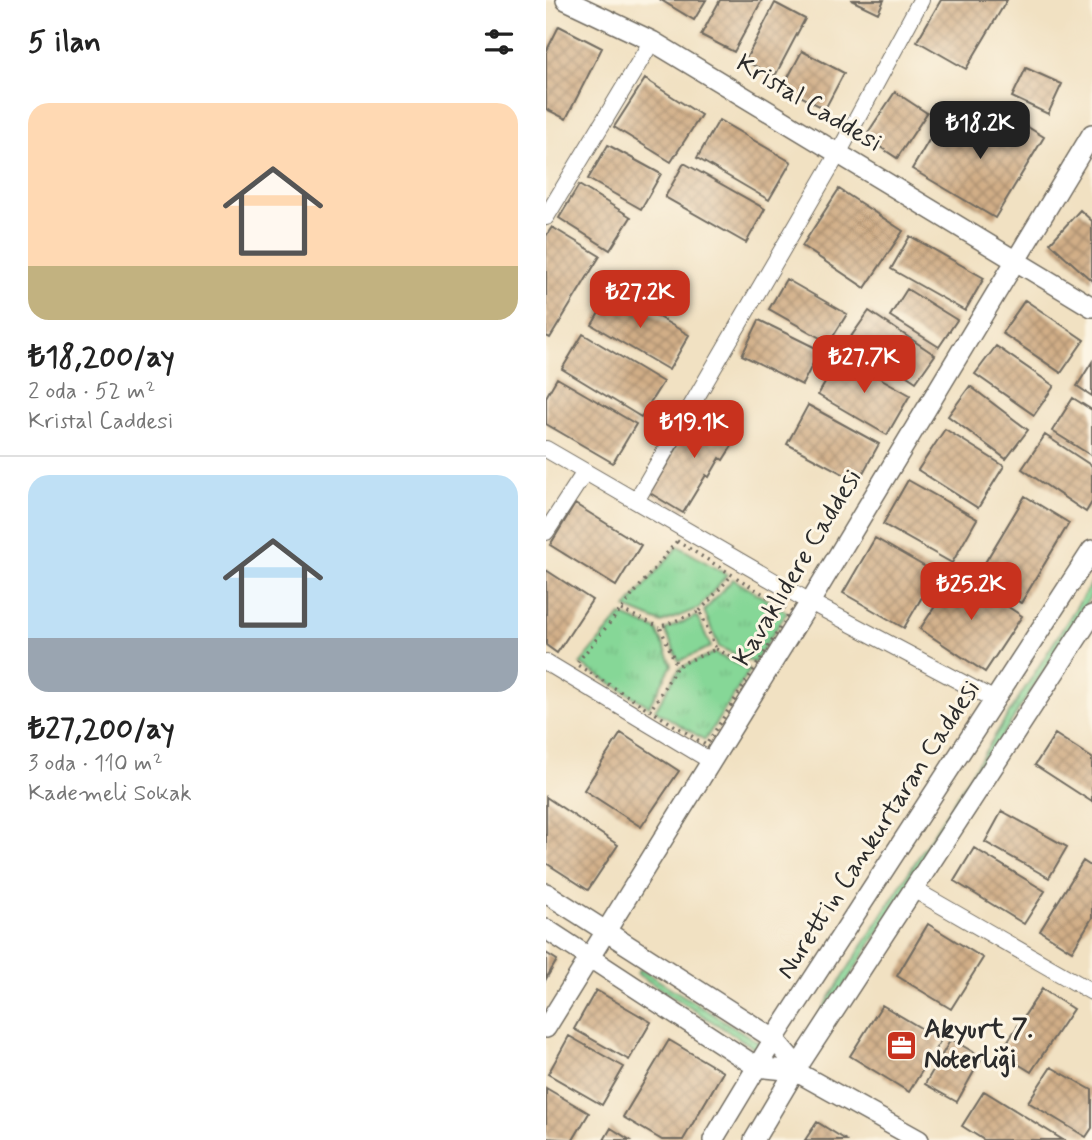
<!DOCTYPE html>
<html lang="tr">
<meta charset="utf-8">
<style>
:root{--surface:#fff;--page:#f6f6f6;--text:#222;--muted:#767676;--line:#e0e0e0;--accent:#c8321e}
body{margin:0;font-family:Mynerve,sans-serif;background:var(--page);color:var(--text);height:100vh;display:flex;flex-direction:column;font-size:26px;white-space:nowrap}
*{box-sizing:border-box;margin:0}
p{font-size:23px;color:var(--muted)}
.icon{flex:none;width:38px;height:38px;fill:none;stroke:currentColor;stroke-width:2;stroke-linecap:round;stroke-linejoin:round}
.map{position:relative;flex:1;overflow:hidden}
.details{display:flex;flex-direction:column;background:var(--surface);width:546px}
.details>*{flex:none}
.price{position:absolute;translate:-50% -60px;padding:0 16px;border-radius:14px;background:var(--accent);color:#fff;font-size:23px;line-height:46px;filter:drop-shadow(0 2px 4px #0008)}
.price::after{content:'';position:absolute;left:50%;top:42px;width:21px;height:16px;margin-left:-10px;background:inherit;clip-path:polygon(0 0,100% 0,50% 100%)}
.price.selected{background:#222;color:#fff}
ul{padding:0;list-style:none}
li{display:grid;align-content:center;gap:14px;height:371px;padding:0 28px}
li+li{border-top:2px solid var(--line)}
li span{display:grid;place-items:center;height:217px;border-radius:21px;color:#555}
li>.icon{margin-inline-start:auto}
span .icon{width:126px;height:126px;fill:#fffc;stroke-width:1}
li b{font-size:30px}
h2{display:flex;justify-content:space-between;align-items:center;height:84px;padding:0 28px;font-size:30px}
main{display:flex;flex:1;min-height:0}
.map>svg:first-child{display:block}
</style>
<main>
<section class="details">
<h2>5 ilan<svg class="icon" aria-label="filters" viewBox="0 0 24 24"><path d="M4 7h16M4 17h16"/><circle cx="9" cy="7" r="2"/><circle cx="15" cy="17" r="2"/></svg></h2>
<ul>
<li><span style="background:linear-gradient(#ffd9b3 75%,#c2b280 0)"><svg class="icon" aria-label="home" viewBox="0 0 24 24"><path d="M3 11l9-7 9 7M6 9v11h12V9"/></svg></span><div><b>₺18,200/ay</b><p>2 oda · 52 m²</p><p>Kristal Caddesi</p></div></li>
<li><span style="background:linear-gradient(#bfe0f5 75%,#9aa5b1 0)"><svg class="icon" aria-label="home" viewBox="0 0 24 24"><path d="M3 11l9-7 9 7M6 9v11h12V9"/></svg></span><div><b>₺27,200/ay</b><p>3 oda · 110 m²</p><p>Kademeli Sokak</p></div></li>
</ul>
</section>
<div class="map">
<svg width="546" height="1140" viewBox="0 0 546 1140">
<defs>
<pattern id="grass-tufts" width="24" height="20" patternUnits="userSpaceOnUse" patternTransform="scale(1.75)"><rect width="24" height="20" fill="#86d797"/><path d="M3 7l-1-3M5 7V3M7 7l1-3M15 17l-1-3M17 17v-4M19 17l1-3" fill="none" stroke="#74b982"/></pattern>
<pattern id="building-cross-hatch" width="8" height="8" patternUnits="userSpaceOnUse" patternTransform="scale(1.75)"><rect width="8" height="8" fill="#d1ae87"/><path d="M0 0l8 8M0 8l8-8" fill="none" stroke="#aa8e6f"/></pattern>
</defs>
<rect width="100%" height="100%" fill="#fcf5e5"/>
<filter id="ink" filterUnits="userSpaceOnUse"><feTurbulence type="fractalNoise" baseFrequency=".0143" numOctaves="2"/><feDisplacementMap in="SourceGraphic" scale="14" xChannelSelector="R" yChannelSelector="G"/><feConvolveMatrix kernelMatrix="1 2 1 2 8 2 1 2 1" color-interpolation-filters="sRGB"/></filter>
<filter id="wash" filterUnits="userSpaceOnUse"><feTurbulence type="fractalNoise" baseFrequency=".00686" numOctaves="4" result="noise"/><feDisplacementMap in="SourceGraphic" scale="28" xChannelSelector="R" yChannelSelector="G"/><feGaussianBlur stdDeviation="1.57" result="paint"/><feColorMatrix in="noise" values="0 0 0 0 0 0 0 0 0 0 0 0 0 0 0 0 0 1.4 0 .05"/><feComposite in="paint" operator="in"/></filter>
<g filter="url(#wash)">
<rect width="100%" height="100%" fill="#f1e1c2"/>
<path fill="url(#grass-tufts)" stroke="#588161" stroke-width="2" d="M132 546 181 575 153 608 116 623 80 608Z
M187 579 241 612 208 663 173 647 158 611Z
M546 582V594L274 1024 269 1021Z
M75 615 111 630 126 665 103 706 34 664Z
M168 653 204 670 159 740 109 710 134 668Z
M94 969 217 1045 213 1051 91 974Z"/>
<path fill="#86d797" stroke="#588161" stroke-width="2" d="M151 616 165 647 133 661 119 630Z"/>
<g id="blocks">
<path fill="url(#building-cross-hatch)" d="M115 0H160L148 20Z
M174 0H216L188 52 155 35Z
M305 0H338L332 13Z
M395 0H461L420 69 371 41Z
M229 3 259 19 229 76 199 61Z
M13 26 56 48 20 119 0 109V52Z
M256 51 298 73 279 109 237 87Z
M480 68 516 84 502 114 466 97Z
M99 79 155 115 125 162 68 127Z
M349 92 381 113 351 158 319 137Z
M451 108 498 137 449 218 366 169 395 120 431 142Z
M173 120 245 162 223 200 151 158Z
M62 145 115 174 95 209 42 179Z
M138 163 219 209 200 243 119 197Z
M33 185 85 217 64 250 13 218Z
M293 189 357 231 319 288 256 246Z
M534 210 546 221V281L504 243Z
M6 227 54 256 4 338 0 336V236Z
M364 236 438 278 419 311 345 269Z
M240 279 301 314 283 343 223 309Z
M361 289 411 320 393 347 344 316Z
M66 290 143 335 123 370 46 325Z
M479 300 538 340 515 373 456 333Z
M323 311 389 355 370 382 304 338Z
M213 320 274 350 256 385 196 355Z
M37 334 117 382 95 417 16 369Z
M450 346 508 386 488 415 429 374Z
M295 356 364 395 341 435 272 395Z
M546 362V396L531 386Z
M11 378 90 424 67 463 0 424V397Z
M424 386 482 430 460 459 402 416Z
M527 398 546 410V456L506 431Z
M262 405 333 444 312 482 241 444Z
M154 409 194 433 177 460 174 458 163 477 160 475 137 513 104 493Z
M399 429 458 466 432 508 372 470Z
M499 435 546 466V502L540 512 476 469Z
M362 480 431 519 406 563 337 524Z
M479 496 523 523 475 603 431 576Z
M29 504 95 545 70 586 4 545Z
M329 538 390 573 358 628 297 593Z
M0 570 46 600 11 653 0 645Z
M411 573 476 616 439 672 374 629Z
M75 733 133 771 95 827 38 790Z
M509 734 546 758V802L489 765Z
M0 797 72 845 42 890 0 863Z
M456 811 521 847 503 878 439 842Z
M428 848 499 891 478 924 408 881Z
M537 861 546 867V918L526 951 494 931Z
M382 924 437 958 405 1009 351 976Z
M0 953 11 960 0 979Z
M496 989 527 1009 485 1072 454 1053Z
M50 990 105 1022 83 1060 28 1029Z
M336 1005 395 1040 363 1092 304 1056Z
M23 1036 78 1067 56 1105 2 1074Z
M405 1039 436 1057 411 1102 379 1084Z
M123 1040 177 1072 137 1140H116L77 1117Z
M505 1067 546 1090V1128L540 1137 482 1102Z
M0 1088 43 1113 27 1140 0 1138Z
M438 1091 517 1140H438L416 1126Z
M271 1122 300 1140H259Z
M65 1128 84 1140H58Z"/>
</g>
</g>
<g filter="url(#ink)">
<use href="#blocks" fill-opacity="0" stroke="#706b60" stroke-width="2"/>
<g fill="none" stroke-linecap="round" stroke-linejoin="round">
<defs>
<path id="minor" d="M0 217 106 41
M0 449 264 602 449 700
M90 501 293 152 375 0
M0 532 39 472
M0 662 165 761
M367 889 546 992"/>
<path id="tertiary" d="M20 0 106 41 546 307
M0 893 228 1039 252 1067
M0 929 211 1067 249 1071 373 1140
M0 1028 264 602 546 134
M167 1140 228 1039 546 550
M208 1140 249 1071 546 615"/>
</defs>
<use href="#minor" stroke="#706b60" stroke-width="18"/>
<use href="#tertiary" stroke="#706b60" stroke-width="22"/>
<path stroke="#706b60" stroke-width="3.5" stroke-dasharray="2 5" stroke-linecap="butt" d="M131 541 245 611 160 745 30 664Z
M75 610 114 627
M154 611 185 576
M170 649 203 665
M107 706 131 666 170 649 154 611 114 627 131 666"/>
<use href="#minor" stroke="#fff" stroke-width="16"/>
<use href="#tertiary" stroke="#fff" stroke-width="19"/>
</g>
</g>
<defs>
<symbol id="office-square" viewBox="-11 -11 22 22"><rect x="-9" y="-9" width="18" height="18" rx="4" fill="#c8321e" stroke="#fcf5e5"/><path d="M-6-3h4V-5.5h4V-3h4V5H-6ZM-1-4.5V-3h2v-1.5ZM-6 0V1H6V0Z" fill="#fff"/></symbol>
</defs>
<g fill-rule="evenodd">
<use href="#office-square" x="338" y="1028" width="35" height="35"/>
</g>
<g text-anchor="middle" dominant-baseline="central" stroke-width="6" stroke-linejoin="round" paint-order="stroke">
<g font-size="26" fill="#2b2b2b" stroke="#fcf5e5">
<text transform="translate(263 104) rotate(31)">Kristal Caddesi</text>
<text transform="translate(252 568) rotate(-59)">Kavaklıdere Caddesi</text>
<text transform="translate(333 830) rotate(-57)">Nurettin Cankurtaran Caddesi</text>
</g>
<g font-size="26" font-weight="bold" fill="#2b2b2b" stroke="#fcf5e5" text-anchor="start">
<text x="378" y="1030">Akyurt 7.<tspan x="378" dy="30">Noterliği</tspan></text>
</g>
</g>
</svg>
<b class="price selected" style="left:434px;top:161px">₺18.2K</b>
<b class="price" style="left:94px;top:330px">₺27.2K</b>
<b class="price" style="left:318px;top:395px">₺27.7K</b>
<b class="price" style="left:148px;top:460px">₺19.1K</b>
<b class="price" style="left:425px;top:622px">₺25.2K</b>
</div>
</main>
